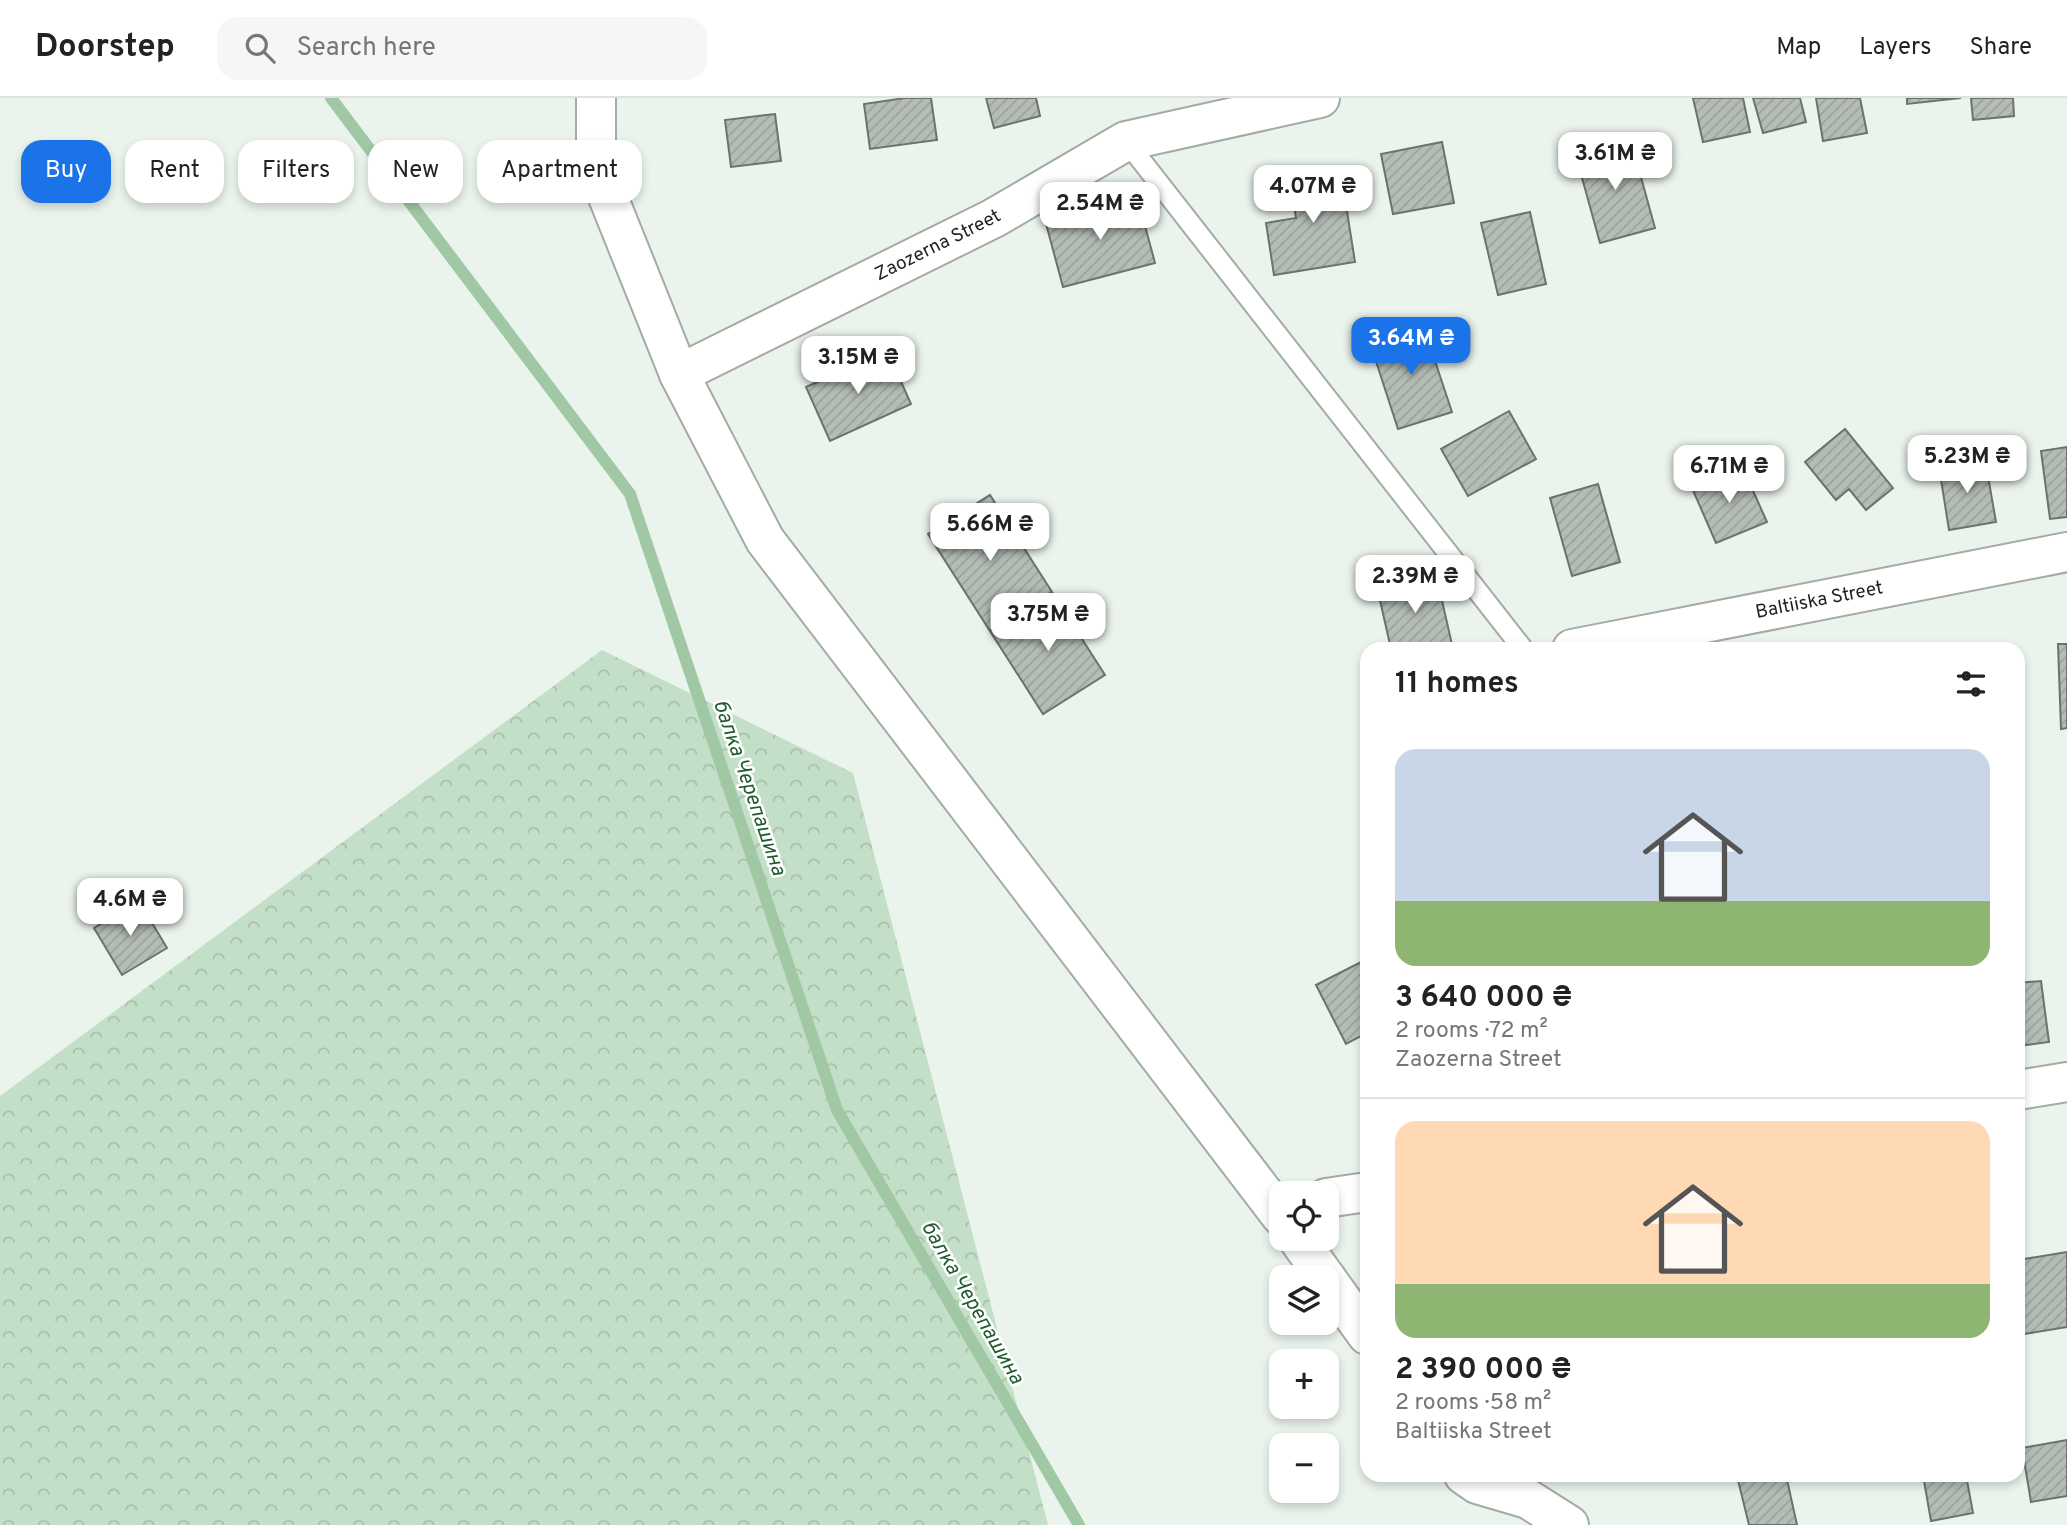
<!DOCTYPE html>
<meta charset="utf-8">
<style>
:root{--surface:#fff;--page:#f6f6f6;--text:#222;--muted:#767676;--line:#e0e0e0;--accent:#1a73e8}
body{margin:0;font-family:Overpass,sans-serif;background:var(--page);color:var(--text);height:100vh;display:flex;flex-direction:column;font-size:26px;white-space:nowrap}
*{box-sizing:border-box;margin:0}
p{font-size:23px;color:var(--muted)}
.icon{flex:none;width:38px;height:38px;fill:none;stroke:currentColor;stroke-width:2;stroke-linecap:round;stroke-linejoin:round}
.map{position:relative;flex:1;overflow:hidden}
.panel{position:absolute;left:1360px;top:544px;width:665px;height:840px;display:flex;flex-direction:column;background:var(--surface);border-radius:21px;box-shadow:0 4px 10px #0003}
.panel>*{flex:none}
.top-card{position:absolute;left:21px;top:42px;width:665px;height:63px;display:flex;gap:14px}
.controls{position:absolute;left:1269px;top:1083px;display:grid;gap:14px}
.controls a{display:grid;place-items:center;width:70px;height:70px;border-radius:14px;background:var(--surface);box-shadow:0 4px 10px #0003;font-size:35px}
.price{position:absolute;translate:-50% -60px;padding:0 16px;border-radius:14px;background:#fff;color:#222;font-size:23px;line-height:46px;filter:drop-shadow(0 2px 4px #0008)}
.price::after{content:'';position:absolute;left:50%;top:42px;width:21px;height:16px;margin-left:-10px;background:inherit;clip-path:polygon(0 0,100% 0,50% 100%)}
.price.on{background:var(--accent);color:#fff}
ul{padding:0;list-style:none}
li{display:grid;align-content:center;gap:14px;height:371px;padding:0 35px}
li+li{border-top:2px solid var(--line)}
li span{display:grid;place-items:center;height:217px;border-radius:21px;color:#555}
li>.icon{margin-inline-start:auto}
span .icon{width:126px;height:126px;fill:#fffc;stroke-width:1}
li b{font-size:30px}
h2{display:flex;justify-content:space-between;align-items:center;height:84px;padding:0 35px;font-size:30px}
.tag{padding:0 24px;border-radius:21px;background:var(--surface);box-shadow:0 4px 10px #0003;font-size:24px;line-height:63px}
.tag.on{background:var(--accent);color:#fff}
header{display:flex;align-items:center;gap:42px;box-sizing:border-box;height:98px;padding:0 35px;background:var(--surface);border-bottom:2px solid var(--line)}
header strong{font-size:33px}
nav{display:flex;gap:38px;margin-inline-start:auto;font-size:24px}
.search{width:490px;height:63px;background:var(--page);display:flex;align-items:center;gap:18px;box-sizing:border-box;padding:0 24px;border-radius:21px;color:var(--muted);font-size:26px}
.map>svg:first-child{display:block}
</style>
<header>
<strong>Doorstep</strong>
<div class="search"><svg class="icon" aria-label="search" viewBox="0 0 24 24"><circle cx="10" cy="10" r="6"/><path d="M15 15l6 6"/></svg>Search here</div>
<nav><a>Map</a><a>Layers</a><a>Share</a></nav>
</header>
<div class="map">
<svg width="2067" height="1427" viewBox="0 0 2067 1427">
<defs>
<pattern id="forest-crowns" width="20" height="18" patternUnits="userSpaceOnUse" patternTransform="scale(1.75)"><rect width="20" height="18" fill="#c4dfc7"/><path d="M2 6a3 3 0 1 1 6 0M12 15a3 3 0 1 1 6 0" fill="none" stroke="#a8bfaa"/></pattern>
<pattern id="building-hatch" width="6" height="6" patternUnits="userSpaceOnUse" patternTransform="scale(1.75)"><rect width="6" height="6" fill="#b4bdb5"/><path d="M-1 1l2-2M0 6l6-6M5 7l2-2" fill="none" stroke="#9aa29b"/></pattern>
</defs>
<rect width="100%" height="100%" fill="#ebf4ec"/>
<path fill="url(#forest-crowns)" d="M602 552 853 675 1048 1427H0V998Z"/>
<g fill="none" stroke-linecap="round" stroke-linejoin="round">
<path stroke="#a0c8a5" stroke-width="12" d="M331 0 630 396 837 1012 1079 1427"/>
</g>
<path fill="url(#building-hatch)" stroke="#6b736c" stroke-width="2" d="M905 0H931L937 42 870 51 864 6Z
M986 0H1036L1040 18 994 30Z
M1693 0H1743L1750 34 1703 44Z
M1753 0H1800L1806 24 1763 35Z
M1816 0H1860L1867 35 1823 43Z
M1907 0H1961L1907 6Z
M1971 0H2013L2014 18 1973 22Z
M775 16 781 63 731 69 725 22Z
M1631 43 1655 130 1600 145 1576 58Z
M1442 44 1454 105 1393 116 1381 56Z
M1340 69 1355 164 1274 177 1266 125 1296 120 1289 77Z
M1137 98 1155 165 1063 189 1045 122Z
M1530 114 1546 186 1498 197 1481 125Z
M1423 227 1452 314 1398 331 1370 245Z
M887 252 911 306 830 343 806 289Z
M1509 313 1536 361 1468 398 1441 351Z
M1845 331 1893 390 1866 412 1849 391 1836 402 1805 364Z
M2067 349V419L2050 421 2041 353Z
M1985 361 1996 424 1949 432 1939 369Z
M1742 368 1767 424 1716 445 1692 390Z
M1598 386 1620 464 1572 478 1550 400Z
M990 397 1052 494 990 533 928 436Z
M1436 476 1453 551H1391L1377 489Z
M1052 494 1105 577 1043 616 990 533Z
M2058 546H2067V630L2061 631Z
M139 803 167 850 122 877 94 830Z
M1367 861V935L1346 946 1316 887Z
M2041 883 2049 944 2018 948V885Z
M2067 1154V1229L2018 1237V1162Z
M2067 1342V1398L2031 1404 2022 1350Z
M1761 1377H1786L1797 1427H1749L1738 1382Z
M1923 1377H1966L1973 1415 1931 1423Z"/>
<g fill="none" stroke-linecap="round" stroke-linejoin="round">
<defs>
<path id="lane" d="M1126 43 1523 551"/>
<g id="street">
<path d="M596 0V69L679 276 765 442 1281 1118"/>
<path id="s1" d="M679 276 994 120 1126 43 1320 0"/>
<path id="s2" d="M1572 551 2067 454"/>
<path d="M2018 992 2067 984"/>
<path d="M1326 1100 1367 1094"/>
<path d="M1298 1141 1326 1180"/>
<path d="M1326 1180 1367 1237"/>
<path d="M1464 1377 1477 1386 1528 1401 1569 1427"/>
</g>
</defs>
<use href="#lane" stroke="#a3aba4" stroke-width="23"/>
<use href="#street" stroke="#a3aba4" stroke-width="42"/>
<use href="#lane" stroke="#fff" stroke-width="19"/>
<use href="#street" stroke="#fff" stroke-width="38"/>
</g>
<g text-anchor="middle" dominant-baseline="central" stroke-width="5" stroke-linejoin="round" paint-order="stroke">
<g font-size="19" fill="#1e221f" stroke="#fff">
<text stroke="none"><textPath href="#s1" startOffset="289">Zaozerna Street</textPath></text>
<text stroke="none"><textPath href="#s2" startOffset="252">Baltiiska Street</textPath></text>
</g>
<g font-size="21" font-style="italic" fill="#205b2e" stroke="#fff">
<text transform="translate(749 690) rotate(71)">балка Черепашина</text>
<text transform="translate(972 1205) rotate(60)">балка Черепашина</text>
</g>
</g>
</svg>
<div class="controls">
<a><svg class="icon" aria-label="locate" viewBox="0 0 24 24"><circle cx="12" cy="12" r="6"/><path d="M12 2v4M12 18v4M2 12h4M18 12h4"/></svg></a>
<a><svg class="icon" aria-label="layers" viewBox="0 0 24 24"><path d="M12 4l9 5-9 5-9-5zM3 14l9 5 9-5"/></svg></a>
<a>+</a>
<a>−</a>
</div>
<b class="price" style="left:1615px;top:94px">3.61M ₴</b>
<b class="price" style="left:1313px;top:127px">4.07M ₴</b>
<b class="price" style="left:1100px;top:144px">2.54M ₴</b>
<b class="price on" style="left:1411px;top:279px">3.64M ₴</b>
<b class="price" style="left:858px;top:298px">3.15M ₴</b>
<b class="price" style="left:1967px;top:397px">5.23M ₴</b>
<b class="price" style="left:1729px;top:407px">6.71M ₴</b>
<b class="price" style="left:990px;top:465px">5.66M ₴</b>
<b class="price" style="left:1415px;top:517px">2.39M ₴</b>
<b class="price" style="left:1048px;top:555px">3.75M ₴</b>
<b class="price" style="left:130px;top:840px">4.6M ₴</b>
<div class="top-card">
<a class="tag on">Buy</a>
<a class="tag">Rent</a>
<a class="tag">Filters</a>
<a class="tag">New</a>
<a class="tag">Apartment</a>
</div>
<section class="panel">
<h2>11 homes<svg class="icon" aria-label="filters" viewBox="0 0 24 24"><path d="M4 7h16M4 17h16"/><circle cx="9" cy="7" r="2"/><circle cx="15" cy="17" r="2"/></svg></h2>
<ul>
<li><span style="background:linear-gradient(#c9d6e8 70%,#8fb573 0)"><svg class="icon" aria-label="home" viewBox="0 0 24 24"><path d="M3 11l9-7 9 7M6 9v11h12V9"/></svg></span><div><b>3 640 000 ₴</b><p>2 rooms · 72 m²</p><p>Zaozerna Street</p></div></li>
<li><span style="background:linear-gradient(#ffd9b3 75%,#8fb573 0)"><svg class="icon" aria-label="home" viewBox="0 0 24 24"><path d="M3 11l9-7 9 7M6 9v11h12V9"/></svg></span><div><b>2 390 000 ₴</b><p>2 rooms · 58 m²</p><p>Baltiiska Street</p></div></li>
</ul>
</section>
</div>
